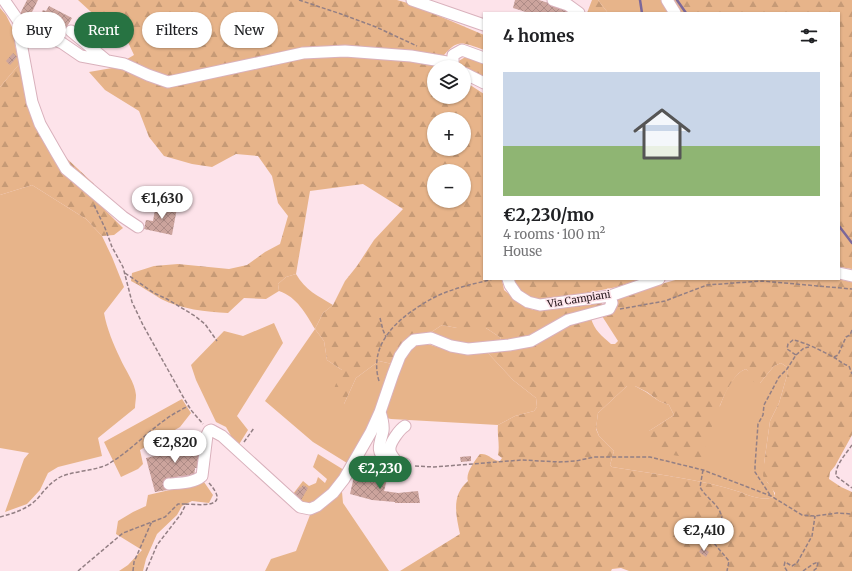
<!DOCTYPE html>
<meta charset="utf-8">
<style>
:root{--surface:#fff;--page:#f6f6f6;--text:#202124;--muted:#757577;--accent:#277342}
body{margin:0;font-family:Merriweather,serif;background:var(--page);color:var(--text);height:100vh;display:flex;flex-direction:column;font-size:15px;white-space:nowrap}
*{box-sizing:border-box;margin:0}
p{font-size:13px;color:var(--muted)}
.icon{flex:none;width:22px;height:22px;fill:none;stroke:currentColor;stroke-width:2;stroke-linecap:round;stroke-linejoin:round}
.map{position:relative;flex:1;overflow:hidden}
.drawer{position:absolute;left:483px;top:12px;width:357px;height:268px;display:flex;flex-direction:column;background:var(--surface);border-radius:0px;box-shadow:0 1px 3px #0004}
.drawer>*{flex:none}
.top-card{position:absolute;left:12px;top:12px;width:380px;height:36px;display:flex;gap:8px}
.tools{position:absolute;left:427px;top:60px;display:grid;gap:8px}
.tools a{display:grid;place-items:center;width:44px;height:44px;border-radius:50%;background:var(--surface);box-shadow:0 1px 3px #0004;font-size:20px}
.price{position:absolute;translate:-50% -34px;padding:0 9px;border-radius:14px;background:#fff;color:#222;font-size:13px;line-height:26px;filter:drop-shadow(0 1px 2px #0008)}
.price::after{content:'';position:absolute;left:50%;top:24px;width:12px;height:9px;margin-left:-6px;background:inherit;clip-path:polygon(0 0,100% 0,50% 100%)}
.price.selected{background:var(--accent);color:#fff}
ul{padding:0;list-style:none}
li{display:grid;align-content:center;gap:8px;height:212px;padding:0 20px}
li span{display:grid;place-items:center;height:124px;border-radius:0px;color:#555}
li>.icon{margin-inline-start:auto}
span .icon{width:72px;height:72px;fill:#fffc;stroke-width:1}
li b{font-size:17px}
h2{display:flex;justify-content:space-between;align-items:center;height:48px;padding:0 20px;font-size:17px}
.pill{padding:0 14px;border-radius:18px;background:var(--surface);box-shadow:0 1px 3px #0004;font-size:14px;line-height:36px}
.pill.selected{background:var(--accent);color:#fff}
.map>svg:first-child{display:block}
</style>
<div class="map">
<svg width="852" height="571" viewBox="0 0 852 571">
<defs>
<pattern id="forest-firs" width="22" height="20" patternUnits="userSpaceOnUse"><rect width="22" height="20" fill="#e7b48a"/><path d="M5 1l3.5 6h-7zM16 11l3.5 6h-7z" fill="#c69a76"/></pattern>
<pattern id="building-cross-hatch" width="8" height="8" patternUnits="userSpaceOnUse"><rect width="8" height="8" fill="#cca49d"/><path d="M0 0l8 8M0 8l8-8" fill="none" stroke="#af8c87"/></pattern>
</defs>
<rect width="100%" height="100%" fill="#fde3ea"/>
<path fill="#e7b48a" d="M598 0H671L680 13H608Z
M0 8 6 15 16 35 15 46 21 62 0 87Z
M32 185 86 219 102 236 112 257 124 287 104 313C107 329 113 343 120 358 125 370 135 382 136 395 136 399 135 404 135 408L98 438 102 456 58 467 48 473 40 490 27 504 5 512 24 459 29 453 0 448V195Z
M296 274C305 290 318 296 333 305L323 313 315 329 324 341 327 360 342 370 344 404 356 378 379 361 392 364 372 417 349 463H347L313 442 265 401 315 329C306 314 297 297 279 291L278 284 286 277Z
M274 323 283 343 237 416 248 430 238 446 293 494 303 481 309 486 316 483 318 477 325 483 327 479 313 467 318 454 344 470C337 483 327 500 313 506 308 508 304 506 300 504L238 446 235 443 226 427 216 422 196 380 191 365 224 331 243 336Z
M442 325 457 328H486L501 338 498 343 477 344 454 342 430 333Z
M423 344 431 345 444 349 487 352 513 380 536 398 537 407 534 411 515 416 498 425 391 419 382 417 403 356 412 345Z
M781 363 787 367 788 372 779 403 770 421 764 464 767 482 772 487 775 496C765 502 750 496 740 492 701 479 653 474 612 467L610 465 614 451 599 436 596 428 598 413 627 386H635L646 392 659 401 669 405 674 415 649 431 720 406C724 395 733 373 746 369L760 383 774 366Z
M182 399 191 413 180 427 140 450 143 464 138 469 121 477 104 442Z
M204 482 213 495 209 503 192 501 182 506 177 515 157 534 146 559 143 571H119L128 565 142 550 116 534 118 521 133 512 146 506 148 495Z
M339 490 342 492 343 503 389 571H265L271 559 296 551 310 515 330 500Z"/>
<path fill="url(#forest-firs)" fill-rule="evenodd" d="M78 0H397L411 4 484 35V50C459 41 457 39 440 60L444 67H434V97H464V81L484 94V279H502L504 290 517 301 533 310 602 300V308L558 320 526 337 498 343 501 338 486 328H457L442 325 430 333 392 364 379 361 356 378 344 404 332 393 342 370 327 360 324 341 315 329 323 313 333 305 345 281 357 266 374 240 403 209 363 184 310 191 296 274 286 277 278 284 279 291 266 299 244 298 228 313C206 312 181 309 161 299 151 293 141 286 131 281L132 273 154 266 178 264 229 269 247 265 265 252 280 244 288 216 278 203 272 176 258 156 236 154 212 167 192 164 164 156 149 137 139 111 105 90 89 72 112 68 134 55 127 40 90 11ZM434 119H464V149H434ZM434 171H464V201H434Z
M592 0H598L608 13H587Z
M671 0H852V269L839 267V13H680Z
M467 56 484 63V78L457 62Z
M21 62 34 118 61 153 94 184 88 193 123 228 114 235 102 236 86 219 32 185 0 195V87Z
M514 279H641L617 287 545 301 527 298 514 285Z
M679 279H838L852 282V435L835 466 830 472 829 479 841 487 852 492V571H629L621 568 612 569 611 571H400L460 534C456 515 451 495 468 481 465 474 475 460 480 454 491 454 490 460 500 461L502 458 498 455C500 445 497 435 498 425L515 416 534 411 537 407 536 398 513 380 487 352 569 323 591 318C594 330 602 336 611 344H615L618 341 602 316 617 303 618 296ZM781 363 787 367 788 372 779 403 770 421 764 464 763 476 775 493V496C765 502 750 496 740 492 701 479 653 474 612 467L610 465 614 451 599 436 596 429 598 413 627 386H635L647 392 659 401 669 405 674 415 649 431 650 447 667 454 701 460C708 440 726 374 746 369 750 373 750 379 755 383H760L774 366Z"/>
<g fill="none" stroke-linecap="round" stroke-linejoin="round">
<path stroke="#7c689a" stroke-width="2.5" d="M640 0 642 13
M677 0 686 13
M839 226 852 243"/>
</g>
<path fill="url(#building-cross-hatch)" d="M27 0H38L32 12 40 16 43 10 46 11 49 6 72 18 64 32 40 19 37 25 19 16Z
M515 0H539L573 11 572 13H529L513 8Z
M13 53 17 57 10 65 6 61Z
M156 204 177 208 172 235 144 229 146 220 153 221Z
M193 435 202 436 200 468H195L194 478H182L181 476 165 480 167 490 155 492 146 458 171 452V444L193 445Z
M471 456V461L461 462 460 457Z
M355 472 387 479 384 491 398 493 418 491 420 503H395V502L372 500 350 494Z
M303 485 308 488 301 500 294 494 300 487 301 488Z
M702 547 709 552 706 557 699 552Z"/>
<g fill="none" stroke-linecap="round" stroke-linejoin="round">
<defs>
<path id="minor" d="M4 0 22 26
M412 0 484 25
M553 0 568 5 579 13
M667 0 675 13
M71 31 106 60
M453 67V55L462 50 484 58
M464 73 484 83
M138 227 123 217 90 189 77 178 66 169 56 152 40 124 32 102 19 32 22 26 62 43 81 56 124 64 148 75 168 82 303 53 345 51 411 56 453 63
M839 273 852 276
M508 279 510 285 517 295 528 302 540 305 610 296 659 279
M380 412C382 418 384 424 383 431 381 441 374 453 387 459 393 461 399 462 405 464
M396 461C394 458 390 454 390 450 389 443 400 429 405 426
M169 484C180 483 194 483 202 476L207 435 209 431 211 430 222 436 300 507 310 509 317 506 333 493 344 479 371 432 380 412 393 374 400 356 407 346 414 340 431 338 451 346 468 349 509 345 531 341 568 320 609 309 612 303 610 296"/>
</defs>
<use href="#minor" stroke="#d9b1bc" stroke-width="13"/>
<path stroke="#937f84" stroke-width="1.5" stroke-dasharray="4 2" stroke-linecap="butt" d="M299 0 341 14 376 27 417 46
M94 205 105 228 112 247 123 267 132 302 143 325 182 395 191 410 203 424
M125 273 154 293 167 299 195 316 205 324 217 341
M620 309 665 301 707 285 762 281 852 289
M380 318 383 330 386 337
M796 355 804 348 809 347
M834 357 838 355 846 337 850 335 852 330
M379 381C367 341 403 314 435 297 453 288 474 284 493 279
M244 442 254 428
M852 445C846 454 835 465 836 476L852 488
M415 466 434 467 522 460 559 462 576 461 594 457H650L703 470 758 491 771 496 802 515 815 516 837 513 852 514
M703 470 700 487C707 500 722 505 722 521L720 524 711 527 709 532 713 542 729 561 727 571
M770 495 755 472V466L758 424 763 415 764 405 779 377 787 369 796 355 787 349 788 344 793 340C805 342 824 352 835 358 840 361 843 364 849 366L852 374
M0 517C14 513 28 509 38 498 44 491 49 484 57 479 70 470 96 472 110 463 138 446 158 419 189 406
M78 571 123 533 165 517 178 504H186
M133 571 134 562 152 521
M146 571 157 545 181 514 186 504C203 505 231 508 209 483
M787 571 784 566 785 562 792 566 797 563 812 536 815 516
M803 571 813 564 818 562 817 568 813 571"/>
<use href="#minor" stroke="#fff" stroke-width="11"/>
</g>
<g text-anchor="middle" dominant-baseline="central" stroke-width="3" stroke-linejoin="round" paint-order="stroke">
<g font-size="10" fill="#26181c" stroke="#fde3ea">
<text transform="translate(579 299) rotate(-9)">Via Campiani</text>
</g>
</g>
</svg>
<div class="tools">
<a><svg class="icon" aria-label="layers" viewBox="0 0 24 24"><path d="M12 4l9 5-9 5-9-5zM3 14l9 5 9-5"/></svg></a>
<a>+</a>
<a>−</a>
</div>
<b class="price" style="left:162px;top:220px">€1,630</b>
<b class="price" style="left:175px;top:464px">€2,820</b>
<b class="price selected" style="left:380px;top:490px">€2,230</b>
<b class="price" style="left:704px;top:552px">€2,410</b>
<div class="top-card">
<a class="pill">Buy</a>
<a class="pill selected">Rent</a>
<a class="pill">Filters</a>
<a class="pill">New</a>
</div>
<section class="drawer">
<h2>4 homes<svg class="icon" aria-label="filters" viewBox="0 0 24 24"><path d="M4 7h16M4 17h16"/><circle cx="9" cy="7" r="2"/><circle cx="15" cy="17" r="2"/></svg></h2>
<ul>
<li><span style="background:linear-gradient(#c9d6e8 60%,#8fb573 0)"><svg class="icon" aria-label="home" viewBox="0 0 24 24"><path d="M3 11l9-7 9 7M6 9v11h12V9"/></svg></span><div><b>€2,230/mo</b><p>4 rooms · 100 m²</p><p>House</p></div></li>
</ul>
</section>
</div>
